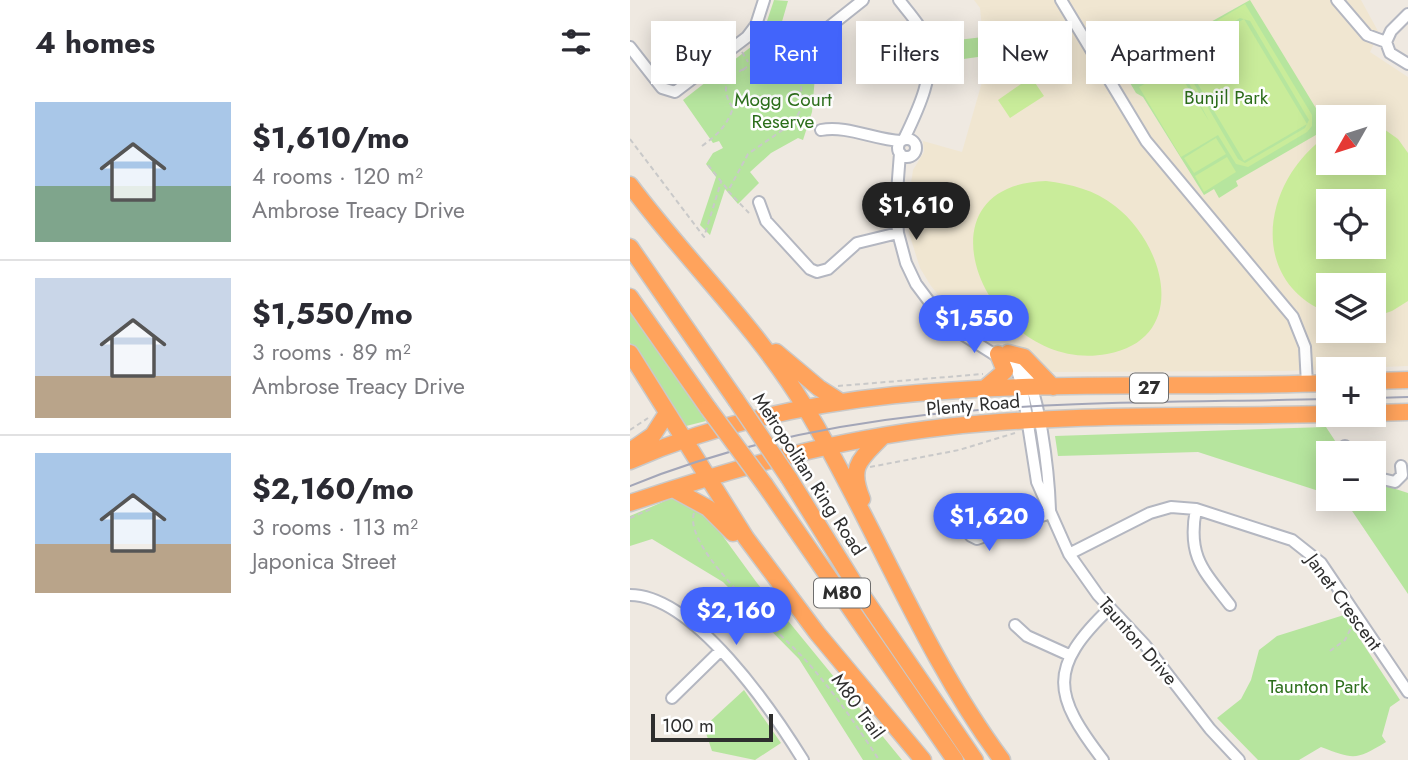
<!DOCTYPE html>
<meta charset="utf-8">
<style>
:root{--surface:#fff;--page:#f2f2f3;--text:#2b2b33;--muted:#7c7c81;--line:#e1e1e2;--accent:#4264fb}
body{margin:0;font-family:Jost,sans-serif;background:var(--page);color:var(--text);height:100vh;display:flex;flex-direction:column;font-size:26px;white-space:nowrap}
*{box-sizing:border-box;margin:0}
p{font-size:23px;color:var(--muted)}
.icon{flex:none;width:38px;height:38px;fill:none;stroke:currentColor;stroke-width:2;stroke-linecap:round;stroke-linejoin:round}
.map{position:relative;flex:1;overflow:hidden}
.panel{display:flex;flex-direction:column;background:var(--surface);width:630px}
.panel>*{flex:none}
.top-card{position:absolute;left:21px;top:21px;width:651px;height:63px;display:flex;gap:14px}
.needle{width:46px;rotate:231deg}
.fabs{position:absolute;left:686px;top:105px;display:grid;gap:14px}
.fabs a{display:grid;place-items:center;width:70px;height:70px;border-radius:0px;background:var(--surface);box-shadow:0 4px 18px #0003;font-size:35px}
.scale{position:absolute;left:21px;bottom:18px;width:122px;box-sizing:border-box;padding-left:7px;border:4px solid #2e2e2e;border-top:0;font-size:19px;line-height:24px;white-space:nowrap;color:#2e2e2e;-webkit-text-stroke:5px #fff;paint-order:stroke}
.price{position:absolute;translate:-50% -60px;padding:0 16px;border-radius:24px;background:var(--accent);color:#fff;font-size:23px;line-height:46px;filter:drop-shadow(0 2px 4px #0008)}
.price::after{content:'';position:absolute;left:50%;top:42px;width:21px;height:16px;margin-left:-10px;background:inherit;clip-path:polygon(0 0,100% 0,50% 100%)}
.price.current{background:#222;color:#fff}
ul{padding:0;list-style:none}
li{display:flex;align-items:center;gap:21px;height:175px;padding:0 35px}
li+li{border-top:2px solid var(--line)}
li span{display:grid;place-items:center;flex:none;width:196px;height:140px;border-radius:0px;color:#555}
li>.icon{margin-inline-start:auto}
span .icon{width:84px;height:84px;fill:#fffc;stroke-width:1}
li b{font-size:30px}
h2{display:flex;justify-content:space-between;align-items:center;height:84px;padding:0 35px;font-size:30px}
.pill{padding:0 24px;border-radius:0px;background:var(--surface);box-shadow:0 4px 18px #0003;font-size:24px;line-height:63px}
.pill.current{background:var(--accent);color:#fff}
main{display:flex;flex:1;min-height:0}
.map>svg:first-child{display:block}
</style>
<main>
<section class="panel">
<h2>4 homes<svg class="icon" aria-label="filters" viewBox="0 0 24 24"><path d="M4 7h16M4 17h16"/><circle cx="9" cy="7" r="2"/><circle cx="15" cy="17" r="2"/></svg></h2>
<ul>
<li><span style="background:linear-gradient(#a9c7e8 60%,#7fa58c 0)"><svg class="icon" aria-label="home" viewBox="0 0 24 24"><path d="M3 11l9-7 9 7M6 9v11h12V9"/></svg></span><div><b>$1,610/mo</b><p>4 rooms · 120 m²</p><p>Ambrose Treacy Drive</p></div></li>
<li><span style="background:linear-gradient(#c9d6e8 70%,#b9a48a 0)"><svg class="icon" aria-label="home" viewBox="0 0 24 24"><path d="M3 11l9-7 9 7M6 9v11h12V9"/></svg></span><div><b>$1,550/mo</b><p>3 rooms · 89 m²</p><p>Ambrose Treacy Drive</p></div></li>
<li><span style="background:linear-gradient(#a9c7e8 65%,#b9a48a 0)"><svg class="icon" aria-label="home" viewBox="0 0 24 24"><path d="M3 11l9-7 9 7M6 9v11h12V9"/></svg></span><div><b>$2,160/mo</b><p>3 rooms · 113 m²</p><p>Japonica Street</p></div></li>
</ul>
</section>
<div class="map">
<svg width="778" height="760" viewBox="0 0 778 760">
<rect width="100%" height="100%" fill="#efe9e1"/>
<path fill="#f0e6d1" fill-rule="evenodd" d="M344 0H731L749 33 740 52 778 77V366L656 371 420 372 397 354 342 327 324 314 301 286 290 268 279 233 277 210 283 170 294 152 293 141 332 152 356 68 350 8ZM698 117H744V163H698ZM698 201H744V247H698ZM698 285H744V331H698Z"/>
<path fill="#b6e59e" d="M144 0 158 1 151 25 171 30 180 24 196 47 187 53 182 112 173 140 168 138 141 153 120 172 129 183 108 204 95 189 80 235 70 225 86 177 76 164 83 153 93 148 89 141 83 143 53 100 131 39Z
M620 0 698 128 606 181 608 186 589 198 584 189 574 195 513 97 506 93 493 71Z
M353 37 355 56 312 62 311 42Z
M0 310 76 421 52 427 0 343Z
M696 427 713 453H698V494L568 452 428 456 425 436Z
M744 482 778 493V594L714 499H744Z
M42 498 76 513 127 583 272 760H233L169 659 93 582 22 539 0 546V516Z
M714 615 770 700 760 707 752 736 756 742C726 760 725 760 691 747L669 760H628L587 718 611 699 621 680 629 650 647 636Z
M114 690 151 743 125 760 82 751 74 727Z"/>
<path fill="#c9ec9a" fill-rule="evenodd" d="M615 4 682 115V126L677 132 618 167 606 164 588 135 551 157 509 87 545 67 579 121 545 57 502 82 498 74ZM610 18 620 21 679 120 675 128 615 163 608 159 549 58 553 52Z
M614 19 677 124 614 161 551 56Z
M401 77 414 96 380 118 368 100Z
M744 122 768 139 778 153V301L762 311 744 317V285H698V313C615 279 634 178 698 135V163H744ZM698 201H744V247H698Z
M586 138 596 154 564 173 554 158Z
M597 157 606 172 574 192 565 176Z
M416 181C441 184 465 190 485 206 536 245 560 339 477 354 359 376 277 185 416 181Z"/>
<g fill="none" stroke-linecap="round" stroke-linejoin="round">
<defs>
<path id="minor" d="M269 0C279 13 291 25 296 41 307 72 287 112 274 139
M431 0 516 141 663 317 675 347 677 384
M707 0 737 35 756 42
M199 27 233 0
M756 42 761 31 778 14
M756 42 760 53 778 64
M0 47 32 88 45 92 117 37 126 25 134 0
M191 130C217 125 245 140 271 141
M268 148a9 9 0 1 1 18 0a9 9 0 1 1-18 0Z
M270 153 266 205 268 233 276 263 286 284 316 324 386 368 392 386 407 482 439 554 468 595 515 645 580 729 609 760
M129 202 136 221 180 269 187 272 198 269 227 243 268 233
M388 361C410 382 419 478 420 510
M715 446 718 453
M744 477 765 482 772 475 771 466
M316 506 341 536 347 539 420 513
M566 509C557 556 573 570 600 605
M439 554 520 513 541 507 566 509 662 540 691 563 778 692
M0 595C64 595 142 710 173 760
M385 625 397 636 439 655
M42 698 89 652
M473 760C423 695 417 668 480 608"/>
<path id="highway" d="M0 185C56 260 126 326 175 407 243 520 293 654 372 760
M0 247 106 400
M0 297 78 408
M146 352 189 388 211 402
M0 353 116 538 187 633 293 760
M378 353 394 357 423 387
M744 381 778 380
M355 388 375 371 368 354
M744 413 778 412
M0 451 23 435 37 413
M0 461C220 364 464 392 698 383
M159 478 226 586 345 760
M135 485 325 760
M43 489 78 508 103 533
M232 499C218 465 231 459 253 436
M0 503C103 468 207 439 315 427 442 413 571 417 698 414"/>
</defs>
<use href="#minor" stroke="#b4b7c1" stroke-width="14"/>
<use href="#highway" stroke="#c9c9c9" stroke-width="19"/>
<path stroke="#c9c9c9" stroke-width="2" stroke-dasharray="5 3.5" stroke-linecap="butt" d="M170 49 177 38 192 31
M112 52 118 62
M113 70 124 61 139 62 152 53 168 49 177 66 171 86 172 107 164 122 118 154 98 191 119 213
M0 139 74 237 91 182
M72 146C87 135 97 126 103 108 91 90 94 78 114 69
M78 165 98 190
M208 386 353 374
M0 430 18 418
M240 467 329 450 385 433
M64 513C52 550 155 636 179 664 205 694 228 727 249 760
M0 518 21 509
M700 651 715 640 722 626"/>
<use href="#minor" stroke="#fff" stroke-width="10"/>
<use href="#highway" stroke="#ffa35c" stroke-width="16"/>
<path stroke="#a3a6b8" stroke-width="2" d="M744 398 778 397
M0 486C225 394 460 405 698 399"/>
<defs>
<path id="highway-bridge" d="M106 400 159 478
M78 408 135 485"/>
</defs>
<use href="#highway-bridge" stroke="#c9c9c9" stroke-width="19" stroke-linecap="butt"/>
<use href="#highway-bridge" stroke="#ffa35c" stroke-width="16"/>
</g>
<g text-anchor="middle" dominant-baseline="central" stroke-width="5" stroke-linejoin="round" paint-order="stroke">
<g fill="#fff" stroke="#6d6d6d" stroke-width="2">
<rect x="500" y="373.5" width="38" height="29" rx="5"/>
<rect x="184" y="578.5" width="56" height="29" rx="5"/>
</g>
<g font-size="18" font-weight="bold" fill="#2e2e2e">
<text x="519" y="388">27</text>
<text x="212" y="593">M80</text>
</g>
<g font-size="19" fill="#2c6e1b" stroke="#fff">
<text x="596" y="97">Bunjil Park</text>
<text x="153" y="99">Mogg Court<tspan x="153" dy="22">Reserve</tspan></text>
<text x="688" y="686">Taunton Park</text>
</g>
<g font-size="19" fill="#2e2e2e" stroke="#fff">
<text transform="translate(343 405) rotate(-5)">Plenty Road</text>
<text transform="translate(179 474) rotate(57)">Metropolitan Ring Road</text>
<text transform="translate(714 602) rotate(54)">Janet Crescent</text>
<text transform="translate(508 641) rotate(49)">Taunton Drive</text>
<text transform="translate(228 706) rotate(54)">M80 Trail</text>
</g>
</g>
</svg>
<div class="fabs">
<a><svg class="needle" viewBox="-14 -14 28 28"><path d="M0-13l5 13h-10z" fill="#e53935"/><path d="M0 13l5-13h-10z" fill="#7c7c81"/></svg></a>
<a><svg class="icon" aria-label="locate" viewBox="0 0 24 24"><circle cx="12" cy="12" r="6"/><path d="M12 2v4M12 18v4M2 12h4M18 12h4"/></svg></a>
<a><svg class="icon" aria-label="layers" viewBox="0 0 24 24"><path d="M12 4l9 5-9 5-9-5zM3 14l9 5 9-5"/></svg></a>
<a>+</a>
<a>−</a>
</div>
<div class="scale">100 m</div>
<b class="price current" style="left:286px;top:242px">$1,610</b>
<b class="price" style="left:344px;top:355px">$1,550</b>
<b class="price" style="left:359px;top:553px">$1,620</b>
<b class="price" style="left:106px;top:647px">$2,160</b>
<div class="top-card">
<a class="pill">Buy</a>
<a class="pill current">Rent</a>
<a class="pill">Filters</a>
<a class="pill">New</a>
<a class="pill">Apartment</a>
</div>
</div>
</main>
